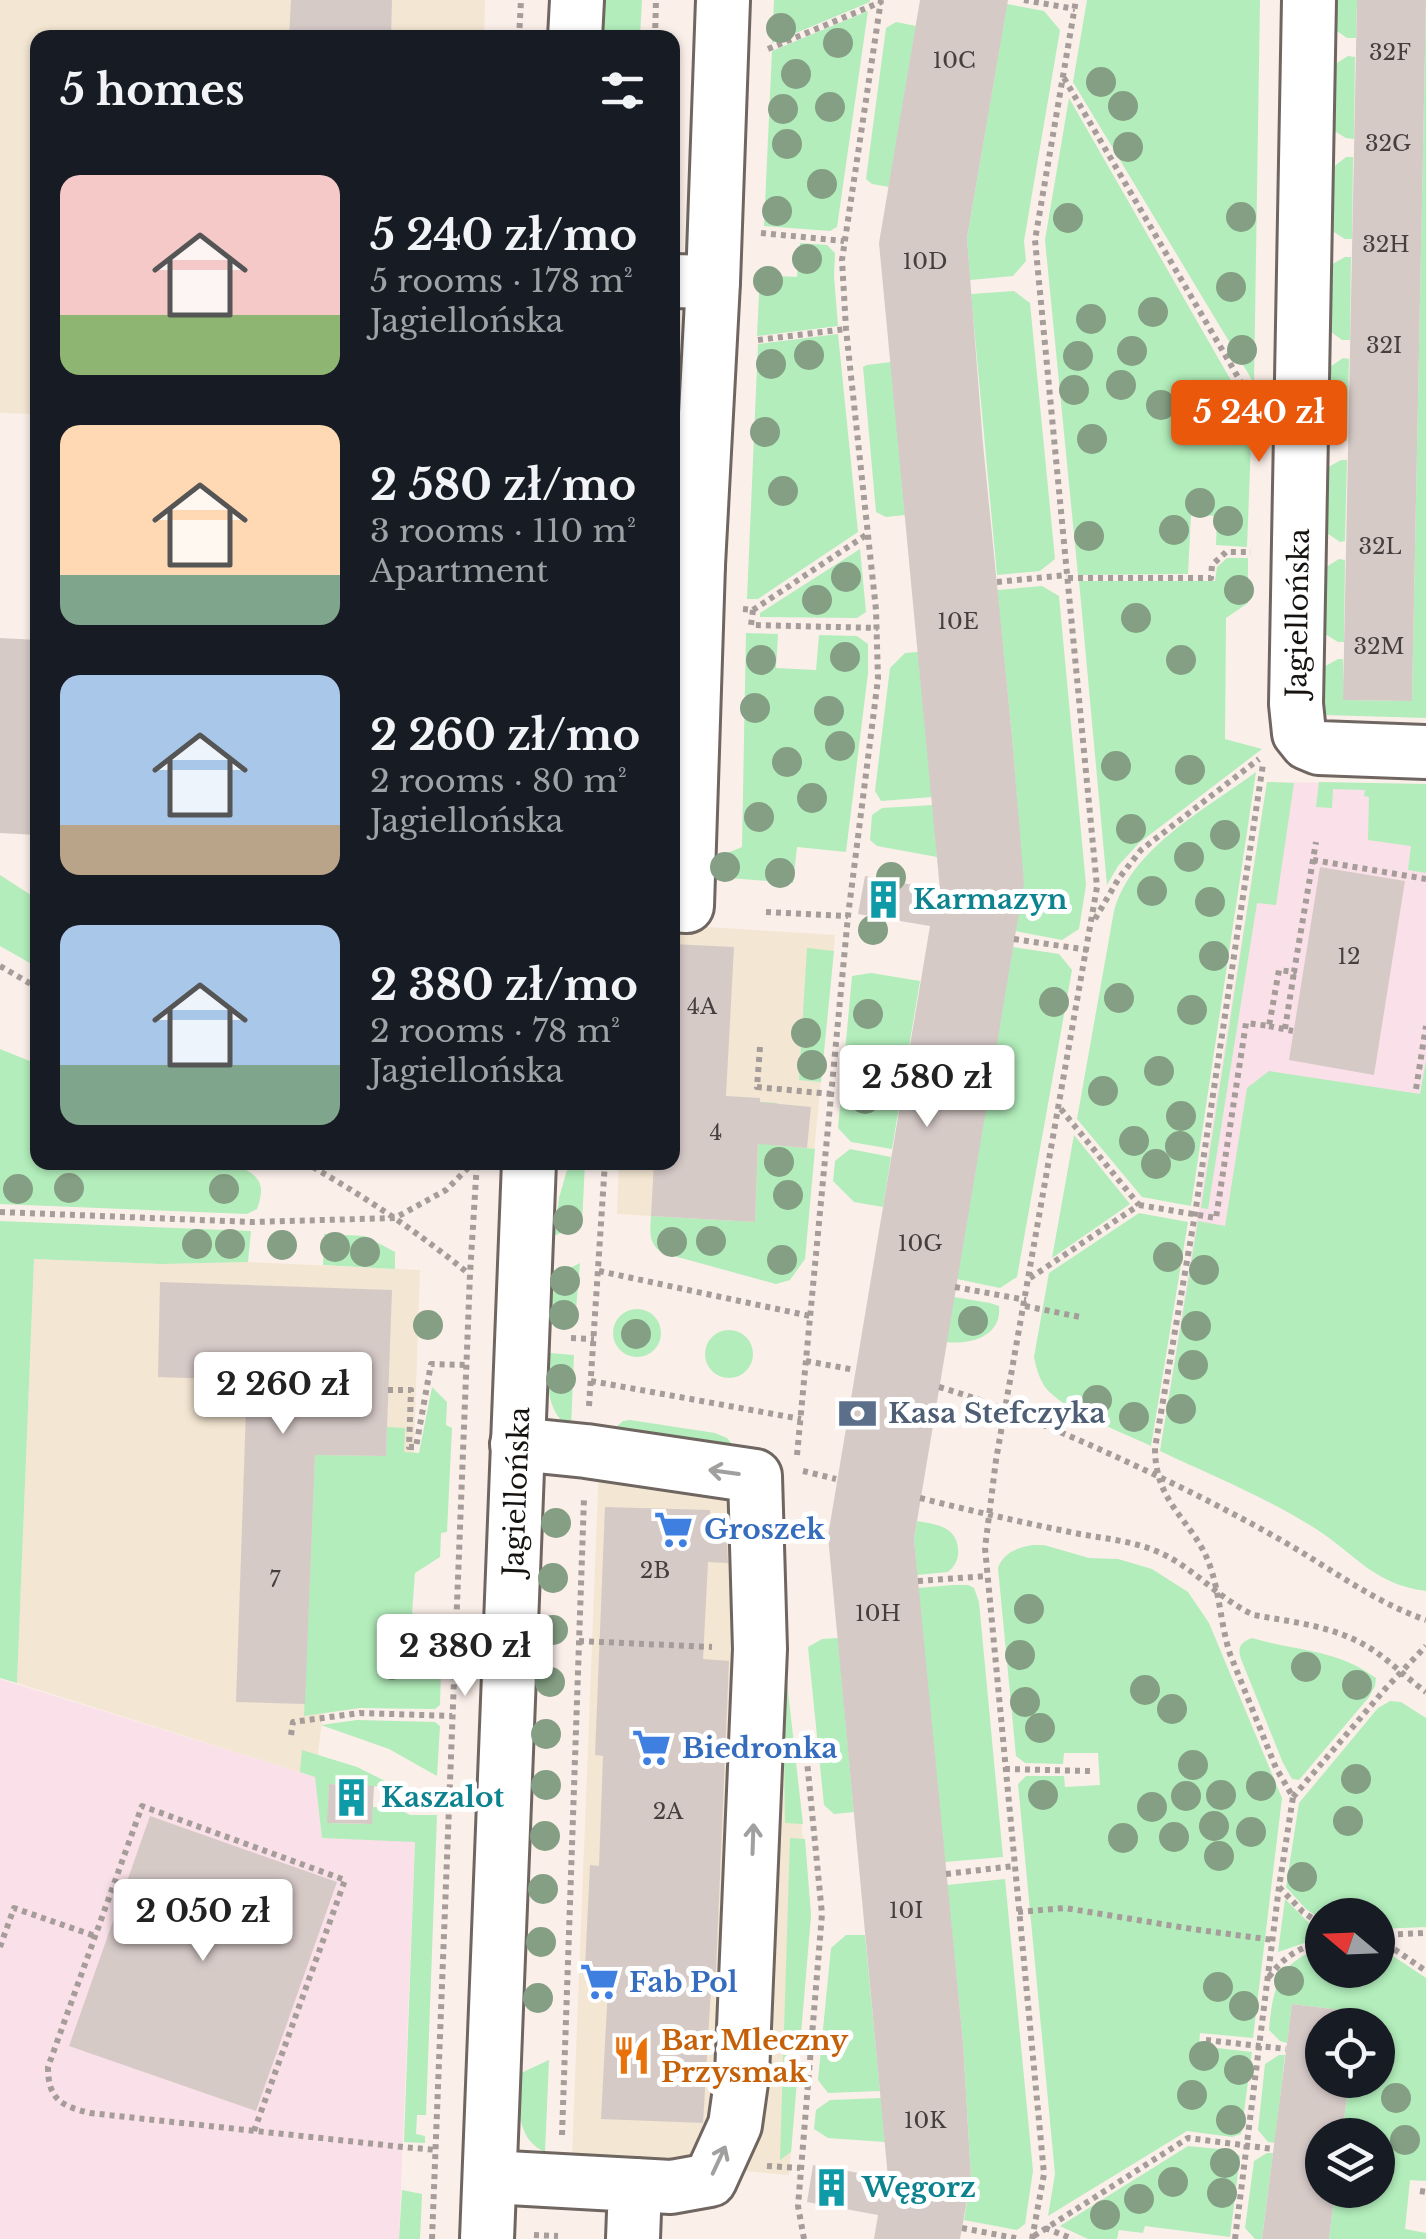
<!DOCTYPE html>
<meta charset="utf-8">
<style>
:root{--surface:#171b24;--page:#20242c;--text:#f1f3f6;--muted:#9ea1a6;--accent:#ea580c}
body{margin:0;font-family:"Libre Baskerville",serif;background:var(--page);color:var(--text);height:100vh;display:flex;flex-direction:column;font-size:38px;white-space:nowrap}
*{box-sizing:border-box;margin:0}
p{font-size:32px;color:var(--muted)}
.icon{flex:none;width:55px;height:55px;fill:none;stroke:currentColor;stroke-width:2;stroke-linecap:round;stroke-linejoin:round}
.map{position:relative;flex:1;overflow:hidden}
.drawer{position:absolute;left:30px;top:30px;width:650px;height:1140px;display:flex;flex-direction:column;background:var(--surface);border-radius:20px;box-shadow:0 2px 8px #0004}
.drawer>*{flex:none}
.needle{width:65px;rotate:289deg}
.tools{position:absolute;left:1305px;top:1898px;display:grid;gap:20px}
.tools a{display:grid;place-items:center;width:90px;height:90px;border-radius:50%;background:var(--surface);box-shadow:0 2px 8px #0004;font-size:50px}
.price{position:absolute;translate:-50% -85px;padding:0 22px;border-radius:10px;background:#fff;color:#222;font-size:32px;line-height:65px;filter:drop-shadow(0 2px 5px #0008)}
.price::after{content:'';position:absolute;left:50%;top:60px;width:30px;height:22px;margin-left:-15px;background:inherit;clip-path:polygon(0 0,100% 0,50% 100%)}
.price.on{background:var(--accent);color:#fff}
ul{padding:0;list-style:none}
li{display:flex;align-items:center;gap:30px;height:250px;padding:0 30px}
li span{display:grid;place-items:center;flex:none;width:280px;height:200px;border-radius:20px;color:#555}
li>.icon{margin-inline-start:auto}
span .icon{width:120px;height:120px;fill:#fffc;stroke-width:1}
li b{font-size:42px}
h2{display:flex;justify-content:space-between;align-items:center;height:120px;padding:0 30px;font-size:42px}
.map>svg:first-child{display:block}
</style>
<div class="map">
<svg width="1426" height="2239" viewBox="0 0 1426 2239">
<rect width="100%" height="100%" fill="#fbefea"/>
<path fill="#f3e6d2" d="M0 0H485L484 37 38 38 37 414 0 413Z
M673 925 835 935 807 1225 617 1214 619 1163 672 1162Z
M34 1259 161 1264 248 1262 420 1270 405 1708H360L323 1713 315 1777 17 1683Z
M600 1439 784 1467 780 1498 785 1665 811 1915 789 2175 572 2156Z"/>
<path fill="#fae0e8" d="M1267 782 1426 784V1568L1161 1444Z
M0 1679 315 1777 322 1838 415 1841 399 2239H0Z"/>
<path fill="#b2edbb" d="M604 0H642L640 37H602Z
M774 0H870V2L772 43Z
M1087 0H1260L1254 383 1073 82Z
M1334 0H1357L1356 38H1347L1334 29Z
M1426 0V718L1325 715 1322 707V668L1338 659H1343L1344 700 1412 701Z
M1007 4 1044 11 1060 30 1024 241 1026 261 1013 276 970 280 967 238Z
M868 11 837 227 830 231 764 226 772 51Z
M896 22 916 26 889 187 872 184 866 179 886 28Z
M1348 56 1355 57 1354 139 1346 138 1331 129 1332 66Z
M1069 98 1252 417 1247 547 1216 545 1217 516 1191 515 1188 574 1078 575 1045 240Z
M1346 157H1353L1352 239H1345L1329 229 1331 169Z
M800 243 827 245 835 253 834 276 838 326 757 336 760 275 797 277Z
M1345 257H1351L1350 340H1342L1327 329 1329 266Z
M1014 291 1030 303 1055 559 1040 571 997 575 971 294Z
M838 334 858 532 758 599H747L758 344Z
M1343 358 1349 359 1347 441H1341L1326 433 1327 369Z
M891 362 905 515 886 517 876 512 863 367 867 365Z
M1341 460H1347L1345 541 1340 542 1324 531 1325 469Z
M860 549 866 612 857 618 760 617V613Z
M1227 558H1248V603L1226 618 1225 739 1262 749 1139 843 1118 866 1107 885 1079 581H1215L1217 567Z
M1339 559 1345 560 1344 642H1338L1322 632 1323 569Z
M1042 586 1059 596 1086 885 1079 929 1062 940 1015 931 1023 883 1012 736 997 590Z
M746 633 778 634 776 668 816 670 819 635 857 636 868 644V673L846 852 797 847 793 883 729 878 714 872 708 861 742 847Z
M918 652 932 797 881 801 875 791 890 668 905 653Z
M1256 772 1191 1206 1142 1197 1077 1119 1114 911C1131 848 1206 809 1256 772Z
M1267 782 1294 783 1276 905 1257 903 1208 1209 1201 1208Z
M1319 782 1426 784V873L1408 870 1411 846 1368 840 1369 797 1364 796 1365 790 1333 789 1332 808 1316 807Z
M933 805 937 857 877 846 870 840 872 815 882 808Z
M0 875 37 899V967L0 946Z
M1013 947 1059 954 1072 970 1017 1277 1000 1288 957 1279Z
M807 948 834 951 821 1082 799 1080Z
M871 973 920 981 892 1149 851 1142 838 1128 852 976Z
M0 1049 37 1064 38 1162 234 1163C258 1176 267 1181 257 1209L247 1214 0 1204Z
M1426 1061V1591C1372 1584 1355 1553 1313 1527 1265 1497 1211 1475 1160 1451L1198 1221 1225 1226 1247 1088 1269 1071 1420 1094Z
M760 1102 777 1103 773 1145 815 1149 805 1259 790 1280 776 1284 663 1253C648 1245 650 1231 651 1216L755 1222Z
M1074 1135 1130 1204 1052 1258Z
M850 1149 891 1157 883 1207 854 1202 833 1181 835 1161Z
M569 1163H585L582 1223 554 1236 559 1198Z
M1139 1213 1188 1222 1151 1446C1122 1432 1064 1411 1045 1387 1039 1378 1036 1367 1034 1357L1049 1273Z
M0 1221 251 1231 248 1262 161 1264 34 1259 17 1683 0 1678Z
M324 1234 365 1236 395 1252V1269L323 1265Z
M580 1263 575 1321 550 1319 552 1277Z
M954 1297 990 1303 999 1306C1002 1336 971 1345 946 1342Z
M613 1333a24 24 0 1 1 48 0a24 24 0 1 1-48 0Z
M705 1354a24 24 0 1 1 48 0a24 24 0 1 1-48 0Z
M550 1353 574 1355 571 1429C544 1410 548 1382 550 1353Z
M432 1387 447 1402 446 1425 452 1428 447 1532 441 1533 440 1557 415 1573 412 1613 442 1634 440 1705 435 1709 360 1708 304 1716 315 1455 386 1456 387 1427 405 1428 404 1452 419 1453Z
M630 1420 715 1433 727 1438 735 1448 614 1429 623 1421Z
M917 1521C934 1524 956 1526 958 1548 959 1559 956 1565 948 1572L917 1575 914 1539Z
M1033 1545H1044L1089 1558 1118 1559 1152 1569 1188 1592 1209 1623 1282 1798 1253 2038 1200 2033 1199 2046 1252 2052 1241 2134 1232 2137 1187 2131 1048 2216 1055 2174 1018 1784 1026 1776H1064L1065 1787 1100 1785 1098 1753H1064L1063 1764 1025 1763 1016 1756 998 1568C1003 1553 1018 1547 1033 1545Z
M953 1585H968L974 1588 979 1602 1003 1857 945 1862 918 1588Z
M838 1638 854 1812 834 1814 824 1805 808 1647 822 1639Z
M1252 1638C1298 1652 1334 1648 1376 1678L1375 1686 1369 1697 1299 1780 1292 1779 1283 1763 1241 1659C1237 1647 1241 1642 1252 1638Z
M783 1665H785L803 1824 785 1823Z
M1390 1701 1401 1702 1426 1718V1927L1378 1929V1915H1322V1920L1306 1909 1286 1887 1299 1803 1378 1708Z
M357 1720 435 1722 440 1726 437 1776 389 1749 321 1725Z
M302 1750 357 1767 391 1784 389 1787 329 1784 328 1823 371 1824 373 1807 396 1808 410 1815H437L426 2115H417L416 2134 425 2136V2143L404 2142 415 1842 322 1838 315 1777 300 1772Z
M790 1838 805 1839 811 1915 791 2152 780 2160Z
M1005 1879 1033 2171 1025 2224 1017 2230 964 2220 971 2178 963 2042 947 1885Z
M1285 1899 1308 1922 1322 1930V1937L1278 1952Z
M846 1935H865L880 2091 828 2093 818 2080 831 1948Z
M1378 1946 1426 1978V2181L1410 2180 1405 2229 1426 2233V2239H1329L1335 2190H1378V2135H1342L1349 2080H1378V2025H1355L1356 2012 1292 2004 1287 2043 1280 2041 1269 2030C1273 1987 1278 1963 1322 1947V1970H1378Z
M1279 2055H1285L1275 2143 1268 2142 1258 2130 1265 2064Z
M549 2060 545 2152C513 2137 520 2103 521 2073Z
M881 2098 885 2142 828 2138 814 2129 816 2110 830 2100Z
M1188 2146 1230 2150 1240 2156 1230 2237 1145 2226 1143 2233 1119 2230 1117 2239H1088L1060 2226Z
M1267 2153H1273L1262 2239H1255L1245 2228 1254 2161Z
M402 2190 422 2194 420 2239H399Z"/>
<path fill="#d6cac7" d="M291 0H392L391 38H289Z
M920 0H1008L967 238 983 444 1012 736 1024 883 914 1539 963 2042 971 2178 960 2239H874L878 2215 807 2202 813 2165 888 2178 828 1536 930 926 858 914 865 876 940 890 879 243Z
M1357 0H1426L1412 701 1343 700Z
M0 638 38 640V835L0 833Z
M1320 867 1405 881 1374 1075 1289 1060Z
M672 944 734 947 726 1096 760 1098V1102L811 1107 807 1148 758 1144 755 1222 651 1216 654 1162H672Z
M160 1282 392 1290 386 1456 315 1455 305 1704 236 1702 247 1380 158 1377Z
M605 1507 710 1510V1516H726L728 1563 708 1562 703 1659 729 1661 716 1972H712L703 2123 601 2119 609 1968 585 1967 590 1865 599 1866 603 1756 595 1755Z
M329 1784 374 1786 372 1824 327 1823Z
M150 1816 337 1882 256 2111 69 2046Z
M1292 2004 1357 2012 1355 2025H1322V2080H1349L1342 2135H1322V2190H1335L1329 2239H1262Z"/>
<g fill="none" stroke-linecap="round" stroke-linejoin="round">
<defs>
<g id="minor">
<path d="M1309 0 1296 704 1299 733 1307 743 1319 748 1426 752"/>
<path d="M575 38 577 0"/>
<path d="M672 281 713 282 723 0"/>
<path d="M672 563 698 565 687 906 672 905"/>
<path d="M698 565 713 282"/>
<path d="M517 1444 586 1451 755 1476 760 1649 742 2075 735 2125 710 2180 671 2187 635 2185"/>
<path d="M490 2177 635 2185 633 2239"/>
<path id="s1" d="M487 2239 529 1162"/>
</g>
</defs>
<use href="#minor" stroke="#6f6661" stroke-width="58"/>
<path stroke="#a69d9a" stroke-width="6" stroke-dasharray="5 5" stroke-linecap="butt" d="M1024 0 1075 9
M519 38 521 0
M655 38 656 0
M768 49 881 2
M1064 78 1249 396 1253 394
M761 233 844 241
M758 340 846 329
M1068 578H1211L1212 565 1226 552H1251
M997 582 1067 575
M743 609 753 610 869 533
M753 610 751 625 878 628
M1313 860 1426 879
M766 912 848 916
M1095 919 1119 878 1141 850 1259 759
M1014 939 1088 950
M0 966 38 988
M1269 1026 1293 1031
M1285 1029 1294 972
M760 1047 757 1087 831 1094
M1416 1089 1426 1026
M304 1162C362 1195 417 1231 469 1274
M1139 1205 1216 1218 1246 1023 1269 1026 1279 970 1294 972 1316 842
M0 1212 252 1222 395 1218 446 1190 474 1162
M599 1271 810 1316
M1030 1278 1139 1205 1060 1108
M955 1287 1026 1300
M1025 1306 1080 1317
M571 1338 594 1339
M806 1361 855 1370
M591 1381 801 1419
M939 1387C988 1401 1034 1421 1081 1441 1151 1472 1220 1505 1286 1543 1333 1570 1374 1602 1426 1620
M388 1390H411L409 1447H416L431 1364 466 1365
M589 1406 605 1162
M797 1455 848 916 878 679 876 610 846 329 842 260 881 0
M803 1471 836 1479
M920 1498C968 1510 1016 1521 1065 1531 1095 1538 1127 1539 1156 1551 1193 1566 1218 1599 1254 1615 1297 1623 1338 1626 1376 1652 1393 1664 1409 1680 1426 1692
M918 1581 987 1576
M579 1641 712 1647
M291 1735 293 1722 360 1713 452 1716
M1005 1769 1090 1771
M1293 1797 1386 1688 1426 1646
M946 1874 1014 1866
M1279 1887 1303 1912 1322 1925
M1018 1912 1065 1908 1192 1929 1273 1940
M1378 1935 1426 1933
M1378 1938 1426 1971
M0 1947 14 1908 95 1936
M1269 1977C1283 1957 1299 1948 1322 1941
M1206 2040 1286 2049
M254 2131 345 1880 142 1806 48 2067C48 2099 61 2106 90 2113L403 2147 437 2150
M562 2135 584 1498
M767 2166 800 2168
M1420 2191 1426 2192
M962 2228 1020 2239
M1045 2228 1073 2239
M534 2235 558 2236
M1034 2236 1188 2138 1273 2149
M432 2239 470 1274 477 1162
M804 2239 798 2206 822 1914 807 1761
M1032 2239 1044 2174 985 1548 996 1460 1097 887 1035 240 1076 0
M1235 2239 1279 1887 1293 1797 1276 1768 1230 1654C1221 1626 1220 1596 1211 1569 1196 1521 1155 1507 1155 1448L1195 1214 1263 764"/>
<use href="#minor" stroke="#fff" stroke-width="52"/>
</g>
<g fill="#849f84">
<circle cx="781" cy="28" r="15"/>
<circle cx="838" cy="43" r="15"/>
<circle cx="796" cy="74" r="15"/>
<circle cx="1101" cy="82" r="15"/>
<circle cx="1123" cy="106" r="15"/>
<circle cx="830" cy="107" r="15"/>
<circle cx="783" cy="109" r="15"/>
<circle cx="787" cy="144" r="15"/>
<circle cx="1128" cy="147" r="15"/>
<circle cx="822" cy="184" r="15"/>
<circle cx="777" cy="211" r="15"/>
<circle cx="1241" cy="217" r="15"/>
<circle cx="1068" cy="218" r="15"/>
<circle cx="807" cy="259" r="15"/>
<circle cx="768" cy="281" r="15"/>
<circle cx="1231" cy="287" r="15"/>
<circle cx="1153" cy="312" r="15"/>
<circle cx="1091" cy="319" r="15"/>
<circle cx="1242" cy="350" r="15"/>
<circle cx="1132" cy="351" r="15"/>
<circle cx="809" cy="355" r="15"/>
<circle cx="1078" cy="356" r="15"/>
<circle cx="771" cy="364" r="15"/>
<circle cx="1121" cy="385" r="15"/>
<circle cx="1074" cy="390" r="15"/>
<circle cx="1161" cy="405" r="15"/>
<circle cx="765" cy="432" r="15"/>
<circle cx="1092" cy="439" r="15"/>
<circle cx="783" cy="491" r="15"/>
<circle cx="1200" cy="503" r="15"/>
<circle cx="1228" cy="521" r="15"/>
<circle cx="1174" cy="530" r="15"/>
<circle cx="1089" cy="536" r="15"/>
<circle cx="846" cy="577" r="15"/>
<circle cx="1239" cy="590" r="15"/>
<circle cx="817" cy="600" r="15"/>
<circle cx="1136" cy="618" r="15"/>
<circle cx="845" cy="657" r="15"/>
<circle cx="761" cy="660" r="15"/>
<circle cx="1181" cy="660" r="15"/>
<circle cx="755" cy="708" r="15"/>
<circle cx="829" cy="711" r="15"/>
<circle cx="840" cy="746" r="15"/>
<circle cx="787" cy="762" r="15"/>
<circle cx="1116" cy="766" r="15"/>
<circle cx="1190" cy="770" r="15"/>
<circle cx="812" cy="798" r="15"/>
<circle cx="759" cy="817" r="15"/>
<circle cx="1131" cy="829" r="15"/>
<circle cx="1225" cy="835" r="15"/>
<circle cx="1189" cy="857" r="15"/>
<circle cx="725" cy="867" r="15"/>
<circle cx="780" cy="873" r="15"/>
<circle cx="891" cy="877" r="15"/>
<circle cx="1152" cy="891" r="15"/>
<circle cx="1210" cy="902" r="15"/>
<circle cx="873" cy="930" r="15"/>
<circle cx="1214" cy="956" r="15"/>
<circle cx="1119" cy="998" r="15"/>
<circle cx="1054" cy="1002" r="15"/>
<circle cx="1192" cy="1010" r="15"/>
<circle cx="868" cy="1014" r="15"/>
<circle cx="806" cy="1033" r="15"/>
<circle cx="812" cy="1065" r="15"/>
<circle cx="1159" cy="1071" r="15"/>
<circle cx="1103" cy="1091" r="15"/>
<circle cx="865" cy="1099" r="15"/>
<circle cx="1181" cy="1116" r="15"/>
<circle cx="1134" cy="1141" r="15"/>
<circle cx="1180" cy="1146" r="15"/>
<circle cx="779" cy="1162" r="15"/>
<circle cx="1156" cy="1164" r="15"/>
<circle cx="69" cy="1188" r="15"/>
<circle cx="18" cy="1189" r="15"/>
<circle cx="224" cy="1189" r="15"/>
<circle cx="788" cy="1195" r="15"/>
<circle cx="568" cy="1220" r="15"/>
<circle cx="711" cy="1241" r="15"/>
<circle cx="672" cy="1242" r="15"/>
<circle cx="197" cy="1244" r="15"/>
<circle cx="230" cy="1244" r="15"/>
<circle cx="282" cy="1245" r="15"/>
<circle cx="335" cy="1247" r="15"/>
<circle cx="365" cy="1252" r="15"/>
<circle cx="1168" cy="1257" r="15"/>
<circle cx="782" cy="1260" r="15"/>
<circle cx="1204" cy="1270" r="15"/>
<circle cx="565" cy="1281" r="15"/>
<circle cx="564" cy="1315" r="15"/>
<circle cx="973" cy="1321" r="15"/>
<circle cx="428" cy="1325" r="15"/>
<circle cx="1196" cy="1326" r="15"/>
<circle cx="636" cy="1334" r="15"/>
<circle cx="1193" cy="1365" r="15"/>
<circle cx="561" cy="1379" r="15"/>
<circle cx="1097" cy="1400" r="15"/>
<circle cx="1181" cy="1409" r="15"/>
<circle cx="1134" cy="1417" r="15"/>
<circle cx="556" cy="1523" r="15"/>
<circle cx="553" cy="1578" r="15"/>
<circle cx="1029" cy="1609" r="15"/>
<circle cx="553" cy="1630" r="15"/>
<circle cx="1020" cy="1655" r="15"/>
<circle cx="392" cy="1665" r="15"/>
<circle cx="1306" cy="1667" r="15"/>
<circle cx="550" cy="1682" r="15"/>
<circle cx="1357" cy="1685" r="15"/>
<circle cx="1145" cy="1690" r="15"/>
<circle cx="1025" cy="1702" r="15"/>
<circle cx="1172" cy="1709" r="15"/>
<circle cx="1040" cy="1728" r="15"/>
<circle cx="546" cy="1734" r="15"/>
<circle cx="1193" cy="1765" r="15"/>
<circle cx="1356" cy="1779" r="15"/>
<circle cx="546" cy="1785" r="15"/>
<circle cx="1261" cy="1786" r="15"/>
<circle cx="1043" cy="1795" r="15"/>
<circle cx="1221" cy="1795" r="15"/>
<circle cx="1186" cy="1796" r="15"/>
<circle cx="1152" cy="1807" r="15"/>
<circle cx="1348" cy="1821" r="15"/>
<circle cx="1214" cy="1826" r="15"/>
<circle cx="1251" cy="1832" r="15"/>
<circle cx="545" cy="1836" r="15"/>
<circle cx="1174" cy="1837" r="15"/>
<circle cx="1123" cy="1838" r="15"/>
<circle cx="1219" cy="1856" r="15"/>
<circle cx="1302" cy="1877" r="15"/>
<circle cx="543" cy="1889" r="15"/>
<circle cx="541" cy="1942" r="15"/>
<circle cx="1289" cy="1981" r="15"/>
<circle cx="1218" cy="1987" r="15"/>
<circle cx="538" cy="1998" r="15"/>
<circle cx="1244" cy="2006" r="15"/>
<circle cx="1204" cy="2056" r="15"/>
<circle cx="1239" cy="2070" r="15"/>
<circle cx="1192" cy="2095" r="15"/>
<circle cx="1396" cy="2098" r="15"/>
<circle cx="1231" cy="2120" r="15"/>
<circle cx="1405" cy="2140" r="15"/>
<circle cx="1225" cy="2163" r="15"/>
<circle cx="1173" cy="2182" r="15"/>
<circle cx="1222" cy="2193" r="15"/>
<circle cx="1139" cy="2199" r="15"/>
<circle cx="1105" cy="2215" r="15"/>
</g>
<defs><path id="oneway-shaft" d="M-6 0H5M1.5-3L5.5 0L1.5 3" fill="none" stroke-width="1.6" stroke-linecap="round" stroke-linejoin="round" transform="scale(2.5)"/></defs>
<g stroke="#a1a09f">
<use href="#oneway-shaft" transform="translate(724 1472) rotate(-172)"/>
<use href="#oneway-shaft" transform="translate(753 1839) rotate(-88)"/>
<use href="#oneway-shaft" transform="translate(719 2160) rotate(-65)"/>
</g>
<defs>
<symbol id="building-bare" viewBox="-9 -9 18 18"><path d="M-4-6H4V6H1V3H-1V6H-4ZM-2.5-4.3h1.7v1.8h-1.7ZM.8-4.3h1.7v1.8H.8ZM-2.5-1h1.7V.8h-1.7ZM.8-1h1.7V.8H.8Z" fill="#0f9aa8" stroke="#fff" stroke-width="2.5" paint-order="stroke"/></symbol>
<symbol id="bank-bare" viewBox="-9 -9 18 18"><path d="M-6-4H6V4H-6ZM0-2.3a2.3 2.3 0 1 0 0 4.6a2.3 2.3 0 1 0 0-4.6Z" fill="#5c6f8a" stroke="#fff" stroke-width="2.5" paint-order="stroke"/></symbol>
<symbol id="supermarket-bare" viewBox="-9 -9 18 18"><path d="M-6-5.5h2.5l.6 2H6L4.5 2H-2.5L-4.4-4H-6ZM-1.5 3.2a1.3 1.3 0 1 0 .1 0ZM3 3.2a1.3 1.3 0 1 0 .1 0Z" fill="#3f7fe0" stroke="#fff" stroke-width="2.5" paint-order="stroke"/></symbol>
<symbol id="restaurant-bare" viewBox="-9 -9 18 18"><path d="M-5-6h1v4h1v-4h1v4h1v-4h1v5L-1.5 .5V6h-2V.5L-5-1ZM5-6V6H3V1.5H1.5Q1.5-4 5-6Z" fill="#e8710a" stroke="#fff" stroke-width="2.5" paint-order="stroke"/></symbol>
</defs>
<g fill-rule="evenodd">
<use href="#building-bare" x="856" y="872" width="55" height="55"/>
<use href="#bank-bare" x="830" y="1386" width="55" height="55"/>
<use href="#supermarket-bare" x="646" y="1502" width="55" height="55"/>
<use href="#supermarket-bare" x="624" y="1720" width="55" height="55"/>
<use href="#building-bare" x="324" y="1770" width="55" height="55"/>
<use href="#supermarket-bare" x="572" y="1954" width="55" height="55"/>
<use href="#restaurant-bare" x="604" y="2028" width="55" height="55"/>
<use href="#building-bare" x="804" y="2160" width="55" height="55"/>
</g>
<g text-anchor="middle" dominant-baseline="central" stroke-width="10" stroke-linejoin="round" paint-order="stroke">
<g font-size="22" fill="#45403e">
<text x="1390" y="52">32F</text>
<text x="954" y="60">10C</text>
<text x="1388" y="143">32G</text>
<text x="1386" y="244">32H</text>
<text x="925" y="261">10D</text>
<text x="1384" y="345">32I</text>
<text x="1380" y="546">32L</text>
<text x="958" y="621">10E</text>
<text x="1379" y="646">32M</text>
<text x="1349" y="956">12</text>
<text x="702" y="1006">4A</text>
<text x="716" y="1132">4</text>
<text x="920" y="1243">10G</text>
<text x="655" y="1570">2B</text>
<text x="275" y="1579">7</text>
<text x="878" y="1613">10H</text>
<text x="668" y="1811">2A</text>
<text x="906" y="1910">10I</text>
<text x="925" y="2120">10K</text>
</g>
<g font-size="28" fill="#151210" stroke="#fff">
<text transform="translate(1298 613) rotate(-89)">Jagiellońska</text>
<text stroke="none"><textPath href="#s1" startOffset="748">Jagiellońska</textPath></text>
</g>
<g font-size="28" font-weight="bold" fill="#0d838f" stroke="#fff" text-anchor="start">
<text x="913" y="899">Karmazyn</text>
<text x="381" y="1797">Kaszalot</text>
<text x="862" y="2187">Węgorz</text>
</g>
<g font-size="28" font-weight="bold" fill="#4e5e75" stroke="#fff" text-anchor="start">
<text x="888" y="1413">Kasa Stefczyka</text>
</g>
<g font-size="28" font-weight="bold" fill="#366cbe" stroke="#fff" text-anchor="start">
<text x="704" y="1529">Groszek</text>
<text x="682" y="1748">Biedronka</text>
<text x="629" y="1982">Fab Pol</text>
</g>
<g font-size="28" font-weight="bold" fill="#c56008" stroke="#fff" text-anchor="start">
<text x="661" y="2040">Bar Mleczny<tspan x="661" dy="32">Przysmak</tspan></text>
</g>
</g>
</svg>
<div class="tools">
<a><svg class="needle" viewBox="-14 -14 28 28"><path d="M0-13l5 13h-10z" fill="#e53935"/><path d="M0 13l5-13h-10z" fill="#9ea1a6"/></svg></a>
<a><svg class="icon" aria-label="locate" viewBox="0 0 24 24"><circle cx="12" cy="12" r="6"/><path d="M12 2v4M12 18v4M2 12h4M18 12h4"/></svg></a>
<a><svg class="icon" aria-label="layers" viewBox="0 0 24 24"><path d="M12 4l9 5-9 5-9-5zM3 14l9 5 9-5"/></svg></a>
</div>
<b class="price on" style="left:1259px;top:465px">5 240 zł</b>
<b class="price" style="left:927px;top:1130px">2 580 zł</b>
<b class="price" style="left:283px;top:1437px">2 260 zł</b>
<b class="price" style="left:465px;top:1699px">2 380 zł</b>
<b class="price" style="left:203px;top:1964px">2 050 zł</b>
<section class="drawer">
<h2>5 homes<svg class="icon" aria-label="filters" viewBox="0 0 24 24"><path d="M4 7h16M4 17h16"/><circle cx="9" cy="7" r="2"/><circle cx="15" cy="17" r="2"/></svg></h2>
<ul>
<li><span style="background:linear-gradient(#f6c9c9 70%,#8fb573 0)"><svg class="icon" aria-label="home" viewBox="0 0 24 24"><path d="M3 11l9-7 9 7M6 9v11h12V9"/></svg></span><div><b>5 240 zł/mo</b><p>5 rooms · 178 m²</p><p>Jagiellońska</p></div></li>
<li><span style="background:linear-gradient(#ffd9b3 75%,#7fa58c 0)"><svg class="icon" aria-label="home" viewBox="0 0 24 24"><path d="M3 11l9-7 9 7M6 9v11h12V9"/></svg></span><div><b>2 580 zł/mo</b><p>3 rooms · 110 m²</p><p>Apartment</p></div></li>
<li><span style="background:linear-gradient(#a9c7e8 75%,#b9a48a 0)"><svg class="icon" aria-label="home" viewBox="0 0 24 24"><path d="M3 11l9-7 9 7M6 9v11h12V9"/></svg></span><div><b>2 260 zł/mo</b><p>2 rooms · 80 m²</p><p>Jagiellońska</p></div></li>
<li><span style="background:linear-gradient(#a9c7e8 70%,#7fa58c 0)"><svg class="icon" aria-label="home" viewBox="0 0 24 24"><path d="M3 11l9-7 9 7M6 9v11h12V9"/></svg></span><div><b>2 380 zł/mo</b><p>2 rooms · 78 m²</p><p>Jagiellońska</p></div></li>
</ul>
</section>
</div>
